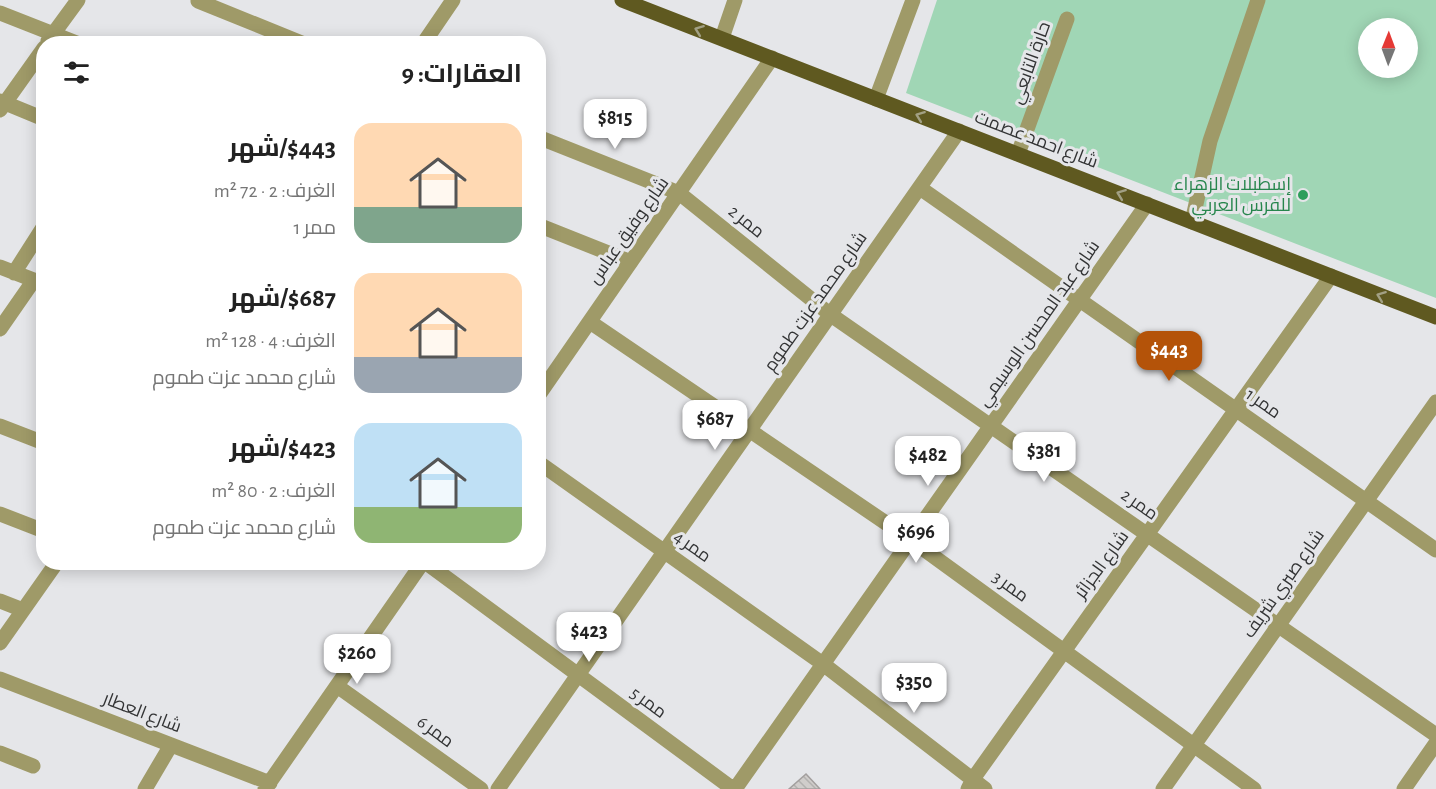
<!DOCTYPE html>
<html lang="ar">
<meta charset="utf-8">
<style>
:root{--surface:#fff;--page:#f2f2f2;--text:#222;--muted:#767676;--accent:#b45309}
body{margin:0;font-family:"Alegreya Sans",Cairo,sans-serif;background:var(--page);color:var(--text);direction:rtl;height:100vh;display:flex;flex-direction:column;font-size:22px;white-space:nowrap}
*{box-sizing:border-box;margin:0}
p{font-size:20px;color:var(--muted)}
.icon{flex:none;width:33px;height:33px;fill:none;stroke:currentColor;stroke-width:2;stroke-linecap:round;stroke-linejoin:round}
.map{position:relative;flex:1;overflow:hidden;direction:ltr}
.side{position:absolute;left:36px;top:36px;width:510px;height:534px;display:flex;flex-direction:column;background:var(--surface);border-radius:24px;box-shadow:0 3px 15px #0003;direction:rtl}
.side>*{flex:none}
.needle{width:39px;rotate:1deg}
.buttons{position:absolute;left:1358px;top:18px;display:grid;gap:12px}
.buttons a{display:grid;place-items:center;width:60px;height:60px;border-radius:50%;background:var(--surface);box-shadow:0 3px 15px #0003;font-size:30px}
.price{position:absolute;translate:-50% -51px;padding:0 14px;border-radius:12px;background:#fff;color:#222;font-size:20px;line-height:39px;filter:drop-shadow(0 2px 3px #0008)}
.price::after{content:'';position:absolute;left:50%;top:36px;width:18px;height:14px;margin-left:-9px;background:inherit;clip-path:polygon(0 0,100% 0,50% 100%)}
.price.on{background:var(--accent);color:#fff}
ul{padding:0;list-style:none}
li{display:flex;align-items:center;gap:18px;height:150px;padding:0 24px}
li span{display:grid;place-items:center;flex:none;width:168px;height:120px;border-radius:18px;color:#555}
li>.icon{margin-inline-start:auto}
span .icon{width:72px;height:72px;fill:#fffc;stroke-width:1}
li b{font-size:26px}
h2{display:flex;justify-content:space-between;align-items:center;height:72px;padding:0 24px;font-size:26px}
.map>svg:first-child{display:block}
</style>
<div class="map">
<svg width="1436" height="789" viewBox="0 0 1436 789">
<defs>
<pattern id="building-back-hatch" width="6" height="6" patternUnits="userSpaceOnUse" patternTransform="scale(1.5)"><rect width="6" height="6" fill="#d0cdcb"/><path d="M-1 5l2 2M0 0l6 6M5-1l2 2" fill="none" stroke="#b3b1af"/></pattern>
</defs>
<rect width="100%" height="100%" fill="#e5e6e9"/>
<path fill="#a0d6b5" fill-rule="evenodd" d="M937 0H1436V298L906 93ZM1368 28H1407V68H1368Z"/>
<path fill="url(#building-back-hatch)" stroke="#a39f9e" stroke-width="1.5" d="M806 774 820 789H789Z"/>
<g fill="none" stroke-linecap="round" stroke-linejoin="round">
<path stroke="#9f9a68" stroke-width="15" d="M198 1 304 44
M0 13 79 44
M722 38 735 0
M48 41 78 0
M423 44 453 0
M876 99 913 0
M0 101 44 119
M0 110 44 48
M538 137 679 193 831 315 1436 735
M1018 154 1067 19
M920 188 1436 550
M1192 222 1210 141 1258 0
M538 225 631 262
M0 267 44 284
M14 273 44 226
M590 322 911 540 1254 789
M0 329 34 280
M538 396 772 58
M0 426 44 443
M538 462 823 664 985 789
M0 514 44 531
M425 562 733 789
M0 601 23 610
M0 643 57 562
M0 679 270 783
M337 686 481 789
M0 753 33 766
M145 789 171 745
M265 789 423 562
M498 789 959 131
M735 789 1147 204
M968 789 973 779 1331 276
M1163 789 1436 402
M1404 789 1436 743"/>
<path stroke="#5f5920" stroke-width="15" d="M622 0 1436 317"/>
</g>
<defs><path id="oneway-chevron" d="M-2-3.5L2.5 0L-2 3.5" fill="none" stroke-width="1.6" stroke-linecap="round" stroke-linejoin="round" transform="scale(1.5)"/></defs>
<g stroke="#a2a084">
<use href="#oneway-chevron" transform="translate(699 30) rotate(-159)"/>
<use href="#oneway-chevron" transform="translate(920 116) rotate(-159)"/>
<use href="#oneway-chevron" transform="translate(1121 194) rotate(-159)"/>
<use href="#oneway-chevron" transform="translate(1381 296) rotate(-159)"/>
</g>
<circle fill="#2e9e5b" stroke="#e5e6e9" stroke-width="2" cx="1303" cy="195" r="6"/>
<g text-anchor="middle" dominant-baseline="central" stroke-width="6" stroke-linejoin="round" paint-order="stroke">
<g font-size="18" fill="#333435" stroke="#e5e6e9">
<text transform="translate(1031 63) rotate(-70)">حارة التابعي</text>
<text transform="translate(1036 140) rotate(21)">شارع احمد عصمت</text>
<text transform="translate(746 222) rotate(39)">ممر 2</text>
<text transform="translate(629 231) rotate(-55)">شارع وفيق عباس</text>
<text transform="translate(816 302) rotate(-55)">شارع محمد عزت طموم</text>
<text transform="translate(1039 324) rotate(-55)">شارع عبد المحسن الوسيمي</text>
<text transform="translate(1263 404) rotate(35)">ممر 1</text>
<text transform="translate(1139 505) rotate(35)">ممر 2</text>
<text transform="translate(692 547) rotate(35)">ممر 4</text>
<text transform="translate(1102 565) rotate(-54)">شارع الجزائر</text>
<text transform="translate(1284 584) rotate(-55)">شارع صبري شريف</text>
<text transform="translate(1010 587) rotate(36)">ممر 3</text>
<text transform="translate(648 703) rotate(36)">ممر 5</text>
<text transform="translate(142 713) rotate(21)">شارع العطار</text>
<text transform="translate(435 732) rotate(36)">ممر 6</text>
</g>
<g font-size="18" fill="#27864d" stroke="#e5e6e9" text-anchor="end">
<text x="1291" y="185">إسطبلات الزهراء<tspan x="1291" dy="21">للفرس العربي</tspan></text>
</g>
</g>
</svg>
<div class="buttons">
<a><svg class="needle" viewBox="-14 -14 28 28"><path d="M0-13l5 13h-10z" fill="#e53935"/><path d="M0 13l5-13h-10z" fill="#767676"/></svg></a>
</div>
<b class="price" style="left:615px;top:150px">$815</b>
<b class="price on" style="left:1169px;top:382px">$443</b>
<b class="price" style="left:715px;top:451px">$687</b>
<b class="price" style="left:1044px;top:483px">$381</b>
<b class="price" style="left:928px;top:487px">$482</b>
<b class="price" style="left:916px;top:564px">$696</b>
<b class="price" style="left:589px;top:663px">$423</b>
<b class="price" style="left:357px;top:685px">$260</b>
<b class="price" style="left:914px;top:714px">$350</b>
<section class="side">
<h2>العقارات: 9<svg class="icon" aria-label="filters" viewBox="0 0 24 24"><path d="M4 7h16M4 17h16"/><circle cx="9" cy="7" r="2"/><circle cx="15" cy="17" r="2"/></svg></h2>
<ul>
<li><span style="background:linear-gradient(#ffd9b3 70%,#7fa58c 0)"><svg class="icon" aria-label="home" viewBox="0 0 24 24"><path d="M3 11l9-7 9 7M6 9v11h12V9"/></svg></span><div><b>$443/شهر</b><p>الغرف: 2 · 72 m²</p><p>ممر 1</p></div></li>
<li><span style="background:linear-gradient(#ffd9b3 70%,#9aa5b1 0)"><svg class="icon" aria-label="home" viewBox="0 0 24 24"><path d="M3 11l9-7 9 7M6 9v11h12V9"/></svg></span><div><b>$687/شهر</b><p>الغرف: 4 · 128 m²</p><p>شارع محمد عزت طموم</p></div></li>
<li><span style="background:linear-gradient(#bfe0f5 70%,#8fb573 0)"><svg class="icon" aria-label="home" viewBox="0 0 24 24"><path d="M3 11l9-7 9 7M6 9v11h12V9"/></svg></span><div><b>$423/شهر</b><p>الغرف: 2 · 80 m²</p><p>شارع محمد عزت طموم</p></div></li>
</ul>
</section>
</div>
